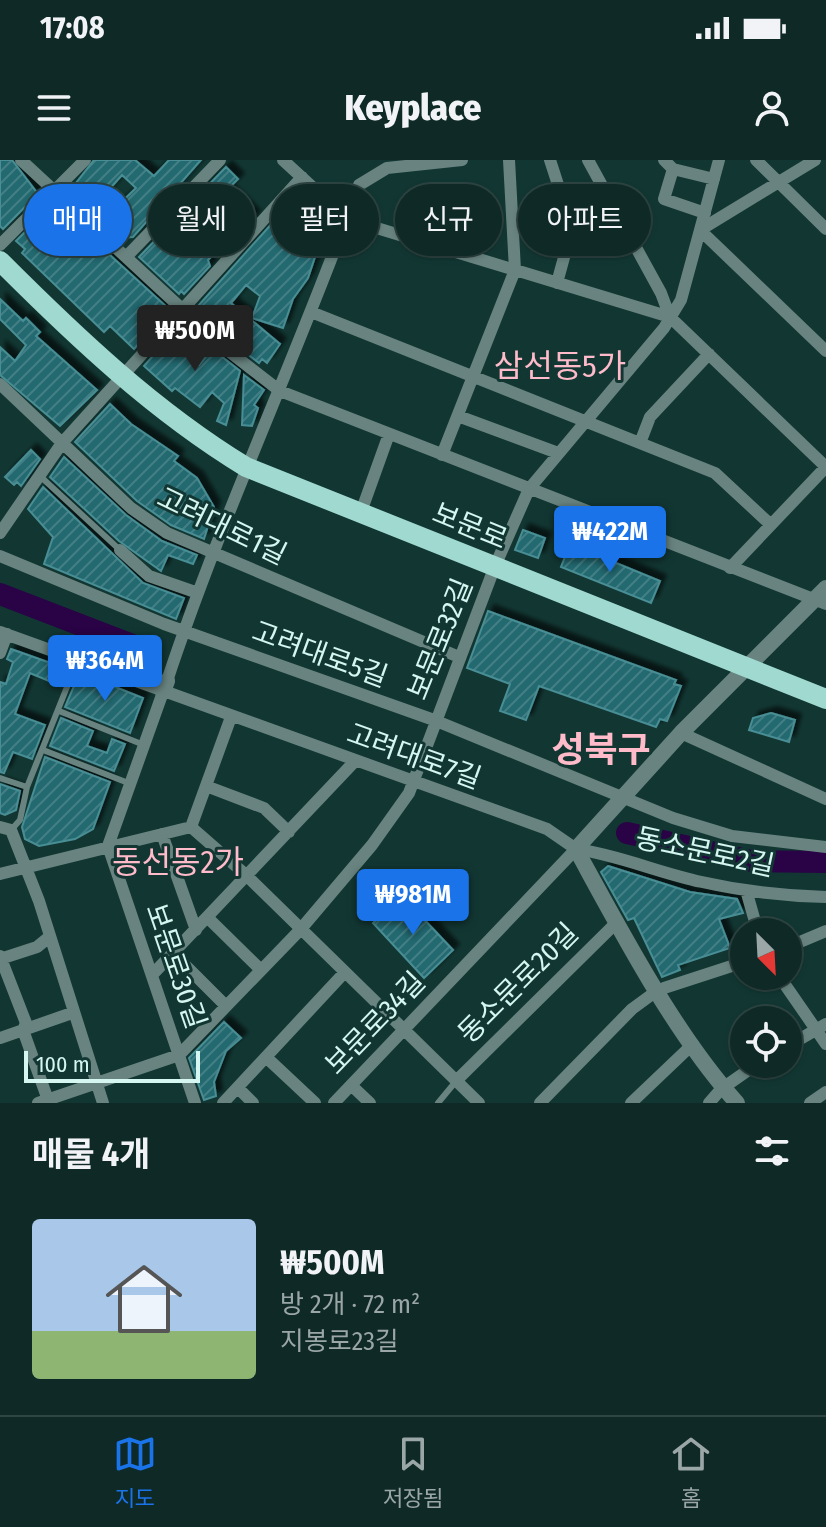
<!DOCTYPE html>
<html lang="ko">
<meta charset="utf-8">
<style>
:root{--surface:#0e2926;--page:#1c3532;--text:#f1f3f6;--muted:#9ba6a7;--line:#2e4543;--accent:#1a73e8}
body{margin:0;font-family:"Fira Sans Condensed","Noto Sans KR",sans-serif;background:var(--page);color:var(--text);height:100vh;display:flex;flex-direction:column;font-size:30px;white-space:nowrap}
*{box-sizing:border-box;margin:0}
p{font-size:26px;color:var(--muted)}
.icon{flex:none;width:44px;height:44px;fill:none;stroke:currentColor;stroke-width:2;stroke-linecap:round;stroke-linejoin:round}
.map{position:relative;height:943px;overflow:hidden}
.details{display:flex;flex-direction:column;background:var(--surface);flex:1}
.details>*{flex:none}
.top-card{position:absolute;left:24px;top:24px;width:778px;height:72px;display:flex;gap:16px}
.needle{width:52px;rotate:156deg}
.fabs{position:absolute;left:730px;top:758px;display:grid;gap:16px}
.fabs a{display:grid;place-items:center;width:72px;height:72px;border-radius:50%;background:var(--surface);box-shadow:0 2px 6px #0004,0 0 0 2px var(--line);font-size:40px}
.scale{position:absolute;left:24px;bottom:20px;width:176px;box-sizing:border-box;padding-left:8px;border:4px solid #d5f6f1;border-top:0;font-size:22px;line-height:28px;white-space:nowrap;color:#d5f6f1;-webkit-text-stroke:6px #123733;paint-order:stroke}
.price{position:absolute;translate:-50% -68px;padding:0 18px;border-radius:8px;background:var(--accent);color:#fff;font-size:26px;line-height:52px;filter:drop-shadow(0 2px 4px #0008)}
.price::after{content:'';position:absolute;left:50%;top:48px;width:24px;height:18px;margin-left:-12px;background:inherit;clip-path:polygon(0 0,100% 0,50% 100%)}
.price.on{background:#222;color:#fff}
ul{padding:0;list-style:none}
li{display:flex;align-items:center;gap:24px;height:200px;padding:0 32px}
li span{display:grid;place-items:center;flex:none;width:224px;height:160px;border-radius:8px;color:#555}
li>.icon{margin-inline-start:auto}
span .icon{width:96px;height:96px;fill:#fffc;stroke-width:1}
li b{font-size:34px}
h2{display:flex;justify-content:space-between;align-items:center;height:96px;padding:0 32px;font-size:34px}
.tag{padding:0 28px;border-radius:36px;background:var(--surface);box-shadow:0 2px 6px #0004,0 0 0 2px var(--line);font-size:28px;line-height:72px}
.tag.on{background:var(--accent);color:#fff}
.status{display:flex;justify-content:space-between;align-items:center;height:56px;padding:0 40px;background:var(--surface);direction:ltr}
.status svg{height:22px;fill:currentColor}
header{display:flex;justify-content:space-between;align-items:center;height:104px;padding:0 32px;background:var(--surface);font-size:36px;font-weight:800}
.tabs{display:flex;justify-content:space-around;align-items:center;height:112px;border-top:2px solid var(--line);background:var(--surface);font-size:22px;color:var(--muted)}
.tabs a{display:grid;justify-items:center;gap:4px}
.tabs .on{color:var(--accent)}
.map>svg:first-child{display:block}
</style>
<div class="status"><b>17:08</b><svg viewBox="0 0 49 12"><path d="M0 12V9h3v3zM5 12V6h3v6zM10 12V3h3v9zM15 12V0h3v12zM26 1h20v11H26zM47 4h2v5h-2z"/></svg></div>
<header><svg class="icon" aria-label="menu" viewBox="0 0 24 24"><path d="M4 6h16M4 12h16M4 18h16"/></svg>Keyplace<svg class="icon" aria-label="person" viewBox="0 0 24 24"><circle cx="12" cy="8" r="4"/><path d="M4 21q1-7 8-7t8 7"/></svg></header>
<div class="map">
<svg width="826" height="943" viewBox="0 0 826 943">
<defs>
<pattern id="building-hatch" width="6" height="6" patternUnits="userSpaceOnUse" patternTransform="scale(2)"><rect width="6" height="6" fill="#246970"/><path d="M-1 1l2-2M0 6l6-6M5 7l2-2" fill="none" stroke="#437f85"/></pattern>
<filter id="shadow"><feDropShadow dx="6" dy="-6" stdDeviation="2" flood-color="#0009"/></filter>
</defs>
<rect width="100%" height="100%" fill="#123733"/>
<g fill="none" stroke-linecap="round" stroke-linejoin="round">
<path stroke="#2a0246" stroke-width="22" d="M0 434 148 491
M627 673 751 701 826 702"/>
</g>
<path fill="url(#building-hatch)" stroke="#488e95" stroke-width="2" filter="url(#shadow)" d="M0 0H12L38 34 3 69 0 66Z
M94 0H135L154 16 169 0H201L133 77 119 78 101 62 136 28 122 15 90 51 69 32Z
M226 7 238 19 227 30 254 56 247 65 244 62 208 100 210 106 184 134 181 131 179 134 139 97Z
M300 32H304L329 58 320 70 324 72 313 89 317 91 308 118 293 139 283 168 252 158 260 136 246 125 231 143 280 184 267 203 262 199 259 203 241 189 246 183 229 173 219 156 215 161 208 158 198 146Z
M54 43 78 65 70 73 80 83 88 75 169 149 134 189 110 166 104 172 22 93 25 89 16 81Z
M0 139 23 161 26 158 40 172 36 176 97 230 60 266 0 215V187L15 201 26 185 0 159Z
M183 162 192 171 178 188 199 205 212 189 240 211 226 265 217 261 224 243 212 232 200 247 175 228 172 231 144 206Z
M244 215 264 230 254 245 258 248 252 266 242 265Z
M110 244 131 264 178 296 174 301 197 318 214 347 204 379 171 365 137 341 75 282Z
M31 290 40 299 21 326 17 322 14 325 5 317Z
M64 297 126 355 162 381 197 395 193 404 168 395 161 411 119 381 50 317Z
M43 327 143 423 184 438 176 459 44 404 53 377 28 349Z
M523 370 545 378 538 398 515 390Z
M570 384 660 421 651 443 561 407Z
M488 451 676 520 674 524 681 526 667 561 660 559 656 567 539 526 526 560 500 551 510 524 467 508Z
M11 489 62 507 66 514 61 526 30 513 15 554 45 565 32 599 13 592 4 613 0 612V522L6 524 13 502 7 499Z
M88 516 143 538 130 573 65 547 77 519 87 520Z
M771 553 795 560 789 582 749 570 753 558Z
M61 558 93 571 87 586 107 593 112 579 125 584 114 611 50 586Z
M45 597 110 622 93 669 75 679 39 686 25 679 22 667Z
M0 624 20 631 16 650 5 655 0 653Z
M608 706 690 732 737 739 743 753 719 759 730 788 678 805 680 810 662 817 634 758 628 760 601 712Z
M402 736 453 790 424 818 373 763Z
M224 862 241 878 226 891 214 922 216 936 204 940 189 898Z"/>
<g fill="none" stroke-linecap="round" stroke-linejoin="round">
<path stroke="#698480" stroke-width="6" d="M41 317 120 390
M59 551 144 585
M43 590 131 624
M0 618 27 627
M12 669 20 660 27 627 77 502
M438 943 457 920"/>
<path stroke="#698480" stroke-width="12" d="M21 0 222 186 280 231 826 444
M283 0 347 59 670 157
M550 0 572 68 557 123
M588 0 661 133 670 157 826 307 730 408
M664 0 673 9 714 19
M756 0 826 69
M815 0 700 70 826 191
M673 9 664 39 705 53
M0 85 85 0
M126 97 220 0
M311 152 715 313 771 365
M0 224 131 348 167 373 459 497
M458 256 558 293
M640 283 650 257 709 194
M442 295 515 110 509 0
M361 352 389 274
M0 373 62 283 302 17
M120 390 149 416 198 433
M0 396 164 464 434 560 673 658 732 676 826 687
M0 472 547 669 576 689
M0 493 7 474
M167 521C223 352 299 192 359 25L387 8 462 0
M163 532 108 686 195 943
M681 573 826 639
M206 626 264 648 289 672
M0 667 11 670 39 741 103 943
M191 667 246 715 479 943
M191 667 231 557
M162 674 196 770
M576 689C619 695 659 713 702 722 742 731 785 736 826 737
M0 714 191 667
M746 730 758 772
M208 758 261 810
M788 787 826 771
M173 793 226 846
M0 796 26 863 23 870 48 940
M0 799 37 787 48 778
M152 815 355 601
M779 816 826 884
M664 828 744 802
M0 878 72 853
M788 886 826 864
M267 898 315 943
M457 920 616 763
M351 925 370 943
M727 925 757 904
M238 928 253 943
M38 943 179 895 300 770 372 685 409 633 495 406 529 329 664 168 681 140 719 0
M223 943 345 812
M334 943 576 689
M540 943 632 849 658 830
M631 943 693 884
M709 943 723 927
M810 943 826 932"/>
<path stroke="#698480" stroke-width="16" d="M163 532 167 521
M737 943C674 873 621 771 576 689L681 573 826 428"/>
<path stroke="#9fd9d0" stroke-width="20" d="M0 101C76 177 154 251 246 307L826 539"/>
</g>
<g text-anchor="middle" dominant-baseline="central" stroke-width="6" stroke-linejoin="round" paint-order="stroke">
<g font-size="28" fill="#d5f6f1" stroke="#123733">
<text transform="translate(222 366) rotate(26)">고려대로1길</text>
<text transform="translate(470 366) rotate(22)">보문로</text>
<text transform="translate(440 479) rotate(-68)">보문로32길</text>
<text transform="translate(320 494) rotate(20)">고려대로5길</text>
<text transform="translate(414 596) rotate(20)">고려대로7길</text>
<text transform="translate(705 692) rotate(12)">동소문로2길</text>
<text transform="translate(176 806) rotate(71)">보문로30길</text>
<text transform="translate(518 823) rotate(-45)">동소문로20길</text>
<text transform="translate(375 863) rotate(-46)">보문로34길</text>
</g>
<g font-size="32" fill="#ffbbc9" stroke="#123733">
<text x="560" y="206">삼선동5가</text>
<text x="178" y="702">동선동2가</text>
</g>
<g font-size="36" font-weight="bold" fill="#ffbbc9" stroke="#123733">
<text x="601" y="590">성북구</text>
</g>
</g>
</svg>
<div class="fabs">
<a><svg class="needle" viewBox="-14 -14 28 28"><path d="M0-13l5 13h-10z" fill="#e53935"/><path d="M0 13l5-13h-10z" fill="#9ba6a7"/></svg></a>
<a><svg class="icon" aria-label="locate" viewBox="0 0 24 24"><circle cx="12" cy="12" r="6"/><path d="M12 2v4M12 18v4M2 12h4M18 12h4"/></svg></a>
</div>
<div class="scale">100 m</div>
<b class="price on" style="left:195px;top:213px">₩500M</b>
<b class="price" style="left:610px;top:414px">₩422M</b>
<b class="price" style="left:105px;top:543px">₩364M</b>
<b class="price" style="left:413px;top:777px">₩981M</b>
<div class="top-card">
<a class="tag on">매매</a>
<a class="tag">월세</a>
<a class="tag">필터</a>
<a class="tag">신규</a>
<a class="tag">아파트</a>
</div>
</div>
<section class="details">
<h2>매물 4개<svg class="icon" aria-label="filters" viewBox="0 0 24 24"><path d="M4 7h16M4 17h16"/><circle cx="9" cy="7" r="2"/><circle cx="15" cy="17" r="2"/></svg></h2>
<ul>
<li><span style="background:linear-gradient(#a9c7e8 70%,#8fb573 0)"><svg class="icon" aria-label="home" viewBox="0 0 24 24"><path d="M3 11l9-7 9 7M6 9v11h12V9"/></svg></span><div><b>₩500M</b><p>방 2개 · 72 m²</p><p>지봉로23길</p></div></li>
</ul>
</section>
<nav class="tabs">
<a class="on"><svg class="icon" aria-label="map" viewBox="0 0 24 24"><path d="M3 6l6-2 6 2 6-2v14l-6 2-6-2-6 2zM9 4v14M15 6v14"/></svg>지도</a>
<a><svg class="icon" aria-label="saved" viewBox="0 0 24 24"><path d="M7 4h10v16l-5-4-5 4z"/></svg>저장됨</a>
<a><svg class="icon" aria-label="home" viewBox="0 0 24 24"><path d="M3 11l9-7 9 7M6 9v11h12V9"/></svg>홈</a>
</nav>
